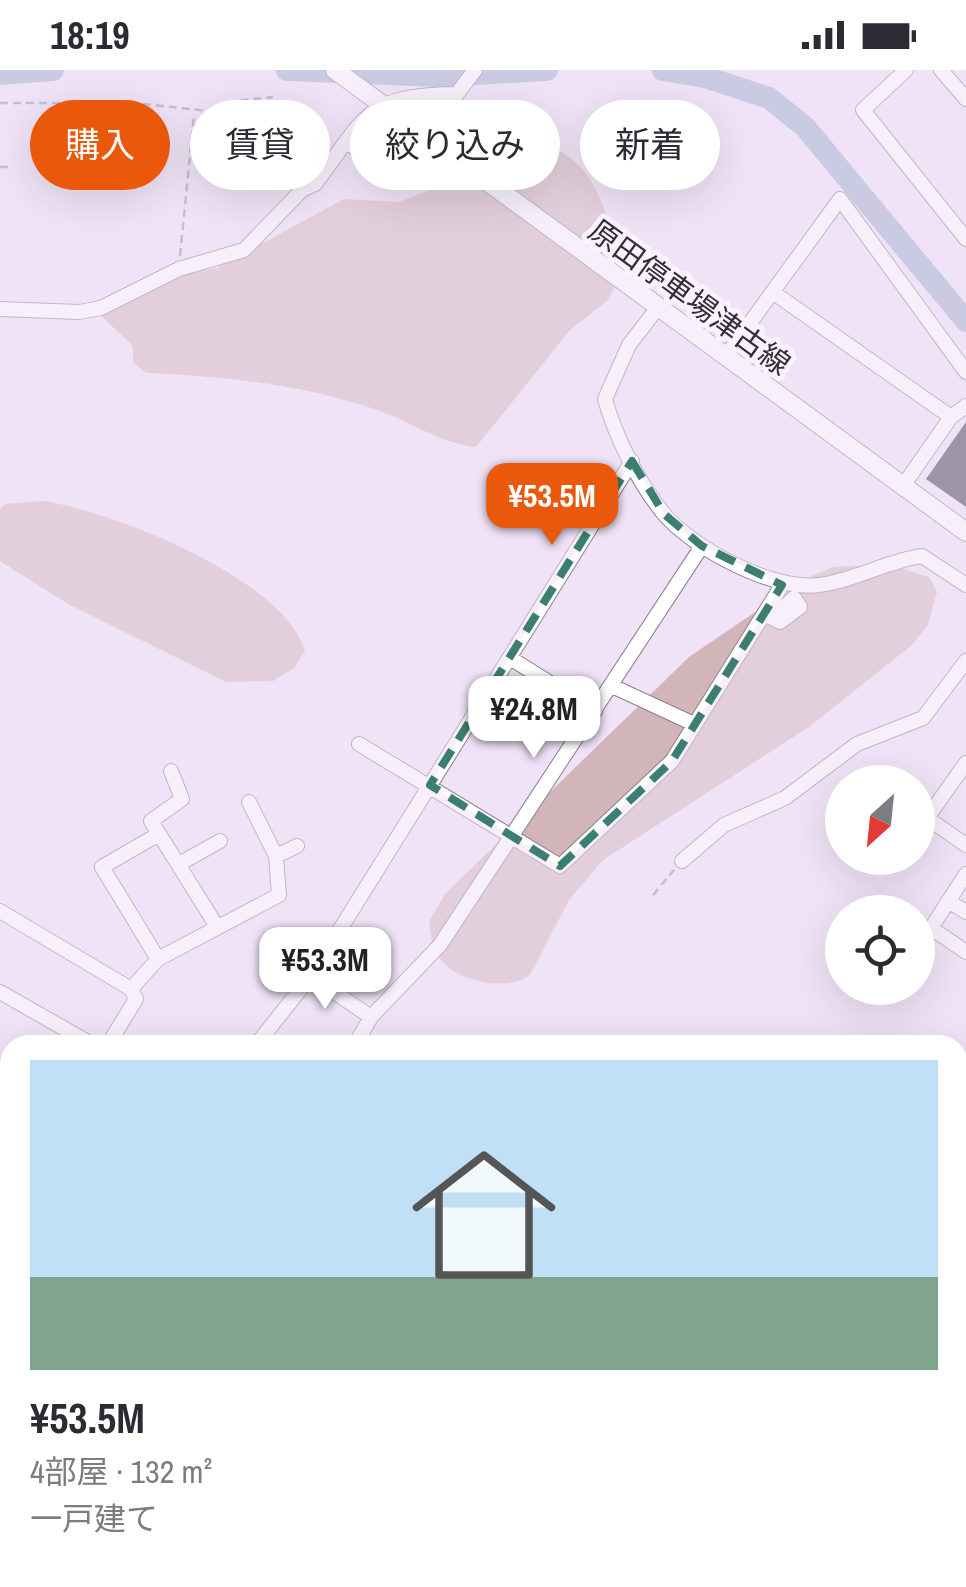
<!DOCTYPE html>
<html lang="ja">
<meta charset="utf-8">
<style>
:root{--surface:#fff;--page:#f7f7f7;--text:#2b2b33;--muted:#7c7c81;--accent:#ea580c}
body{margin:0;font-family:"Archivo Narrow","Noto Sans JP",sans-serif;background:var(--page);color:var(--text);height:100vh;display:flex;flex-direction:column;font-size:38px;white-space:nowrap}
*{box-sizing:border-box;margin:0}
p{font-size:32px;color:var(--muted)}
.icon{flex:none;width:55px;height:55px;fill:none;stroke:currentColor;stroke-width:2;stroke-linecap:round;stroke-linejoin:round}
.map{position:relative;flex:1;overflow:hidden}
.drawer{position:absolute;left:0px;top:965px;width:968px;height:552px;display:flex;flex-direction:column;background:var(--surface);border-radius:30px 30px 0 0;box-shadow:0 10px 40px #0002}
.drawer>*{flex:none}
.top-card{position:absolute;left:30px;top:30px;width:908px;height:90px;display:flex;gap:20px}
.needle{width:65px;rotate:207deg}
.buttons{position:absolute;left:825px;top:695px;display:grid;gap:20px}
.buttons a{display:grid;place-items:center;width:110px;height:110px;border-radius:50%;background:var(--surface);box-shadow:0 10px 40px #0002;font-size:50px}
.price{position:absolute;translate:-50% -85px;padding:0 22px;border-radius:20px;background:#fff;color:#222;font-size:32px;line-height:65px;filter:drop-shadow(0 2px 5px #0008)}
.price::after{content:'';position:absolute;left:50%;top:60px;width:30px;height:22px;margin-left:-15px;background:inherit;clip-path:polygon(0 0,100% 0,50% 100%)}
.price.on{background:var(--accent);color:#fff}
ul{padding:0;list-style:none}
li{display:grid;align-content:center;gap:20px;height:530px;padding:0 30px}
li span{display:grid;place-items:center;height:310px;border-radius:0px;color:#555}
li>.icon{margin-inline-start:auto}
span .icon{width:180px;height:180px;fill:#fffc;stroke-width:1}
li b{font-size:42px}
.chip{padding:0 35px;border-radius:45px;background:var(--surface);box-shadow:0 10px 40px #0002;font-size:35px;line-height:90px}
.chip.on{background:var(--accent);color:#fff}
.status{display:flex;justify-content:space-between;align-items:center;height:70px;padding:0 50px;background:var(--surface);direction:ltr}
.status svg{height:28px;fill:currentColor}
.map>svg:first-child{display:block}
</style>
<div class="status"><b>18:19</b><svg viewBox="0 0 49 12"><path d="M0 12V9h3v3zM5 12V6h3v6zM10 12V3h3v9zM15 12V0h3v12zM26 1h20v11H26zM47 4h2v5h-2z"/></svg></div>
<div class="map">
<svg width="966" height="1517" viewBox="0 0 966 1517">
<rect width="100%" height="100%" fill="#f0e3f7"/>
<path fill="#d2b5b9" d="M555 80C599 93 613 165 621 205L608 230 570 260 476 377C437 373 406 348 368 337 296 314 222 306 146 303L134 293 132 275 100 245 138 228 173 205 217 198 344 129 399 132 523 84Z
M44 431C114 442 283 508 305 581L294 598 273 611 226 612 68 534 0 491V439L5 434Z
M887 494 929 507 937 522 928 555 912 575 809 657 603 790 569 830 530 905C507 923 450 911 436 883 431 875 431 861 429 851L445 824 689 587 802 510 833 497Z"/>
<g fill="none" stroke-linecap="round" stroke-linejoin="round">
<path stroke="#9cadc8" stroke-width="22" d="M287 0 438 6 547 0
M663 0 705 7 769 28 805 57 966 251
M0 4 53 0"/>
</g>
<path fill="#363646" d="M966 352V437L926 409Z"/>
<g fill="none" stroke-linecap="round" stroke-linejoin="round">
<defs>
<path id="minor" d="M906 0 863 40 966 169
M941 0 966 29
M427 67 457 24
M347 72 355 78 407 74 419 61
M774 223 951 347
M659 236 629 275 605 329C615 366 639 414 664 444 694 479 773 521 819 515 854 511 886 491 922 486L966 515
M0 239 79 242 101 238 179 199 244 180 302 120 315 114C367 46 364 25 457 24L475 0
M726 286 840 129 966 302
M903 416 951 347 966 336
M764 544 780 552 800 537 794 528 781 540 787 547
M510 588 595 641
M612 616 694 654
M359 674 560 796 672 691 782 515
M966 693 927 748 966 775
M171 701 182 729 151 751 216 855
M276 786 297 776
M682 791 724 755 785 728 857 674 923 648 966 591
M179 794 220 771
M966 804 931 858 966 882
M948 831 966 842
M0 841 131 919 136 929 108 975
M158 889 102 797 159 764
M311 906 371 947 355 975
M131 919 158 889 279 825 276 786 249 732
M0 922 93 975
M371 947 440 875 702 476
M256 975 311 906 632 391
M0 1009 10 1014
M0 1093 10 1099
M958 1160 966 1154
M0 1223 10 1228
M958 1261 966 1254
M958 1275 966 1286
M0 1298 10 1304
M958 1349 966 1344
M0 1386 10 1391
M958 1437 966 1433
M0 1484 10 1490
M958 1495 963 1517
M43 1508 61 1517
M384 1508 396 1517
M753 1508 756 1517
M82 1517 88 1508
M154 1517 160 1508
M250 1517 257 1508
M711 1517 732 1508"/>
<path id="major" d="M335 0 966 462"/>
<path id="highway" d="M0 1128 10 1135
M0 1169 10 1175
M509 1508 522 1517"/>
</defs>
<use href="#minor" stroke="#8a7e90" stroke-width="16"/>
<use href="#major" stroke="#8a7e90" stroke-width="20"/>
<use href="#highway" stroke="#8a7e90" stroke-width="22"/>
<path stroke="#978e9d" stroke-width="2.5" stroke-dasharray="8 5" stroke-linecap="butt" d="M0 33H135L226 43 235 31 273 27
M0 97H9
M180 186 194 44
M653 825 674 800"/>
<use href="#minor" stroke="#fff" stroke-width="14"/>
<use href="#major" stroke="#fff" stroke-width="18"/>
<use href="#highway" stroke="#fff" stroke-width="20"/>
</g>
<path d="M0 0H966V1517H0ZM632 391 664 444 702 476 782 515 672 691 560 796 430 715Z" fill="#f0e3f7" fill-opacity=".55" fill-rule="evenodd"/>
<path fill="none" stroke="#3c7f70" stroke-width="8" stroke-dasharray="20 12" stroke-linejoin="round" d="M632 391 664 444 702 476 782 515 672 691 560 796 430 715Z"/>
<g text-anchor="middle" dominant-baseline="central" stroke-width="10" stroke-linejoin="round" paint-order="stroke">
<g font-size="30" fill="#342f37" stroke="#faf2fe">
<text transform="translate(690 227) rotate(36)">原田停車場津古線</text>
</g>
</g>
</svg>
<div class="buttons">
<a><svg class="needle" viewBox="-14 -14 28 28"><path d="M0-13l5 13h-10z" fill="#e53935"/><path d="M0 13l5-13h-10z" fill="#7c7c81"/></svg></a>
<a><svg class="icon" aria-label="locate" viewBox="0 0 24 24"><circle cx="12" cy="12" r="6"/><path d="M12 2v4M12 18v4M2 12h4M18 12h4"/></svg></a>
</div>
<b class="price on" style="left:552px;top:478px">¥53.5M</b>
<b class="price" style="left:534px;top:691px">¥24.8M</b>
<b class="price" style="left:325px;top:942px">¥53.3M</b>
<div class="top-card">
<a class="chip on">購入</a>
<a class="chip">賃貸</a>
<a class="chip">絞り込み</a>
<a class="chip">新着</a>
</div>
<section class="drawer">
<ul>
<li><span style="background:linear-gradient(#bfe0f5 70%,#7fa58c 0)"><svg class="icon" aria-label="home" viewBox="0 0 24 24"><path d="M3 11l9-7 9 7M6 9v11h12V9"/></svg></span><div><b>¥53.5M</b><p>4部屋 · 132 m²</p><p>一戸建て</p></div></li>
</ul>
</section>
</div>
